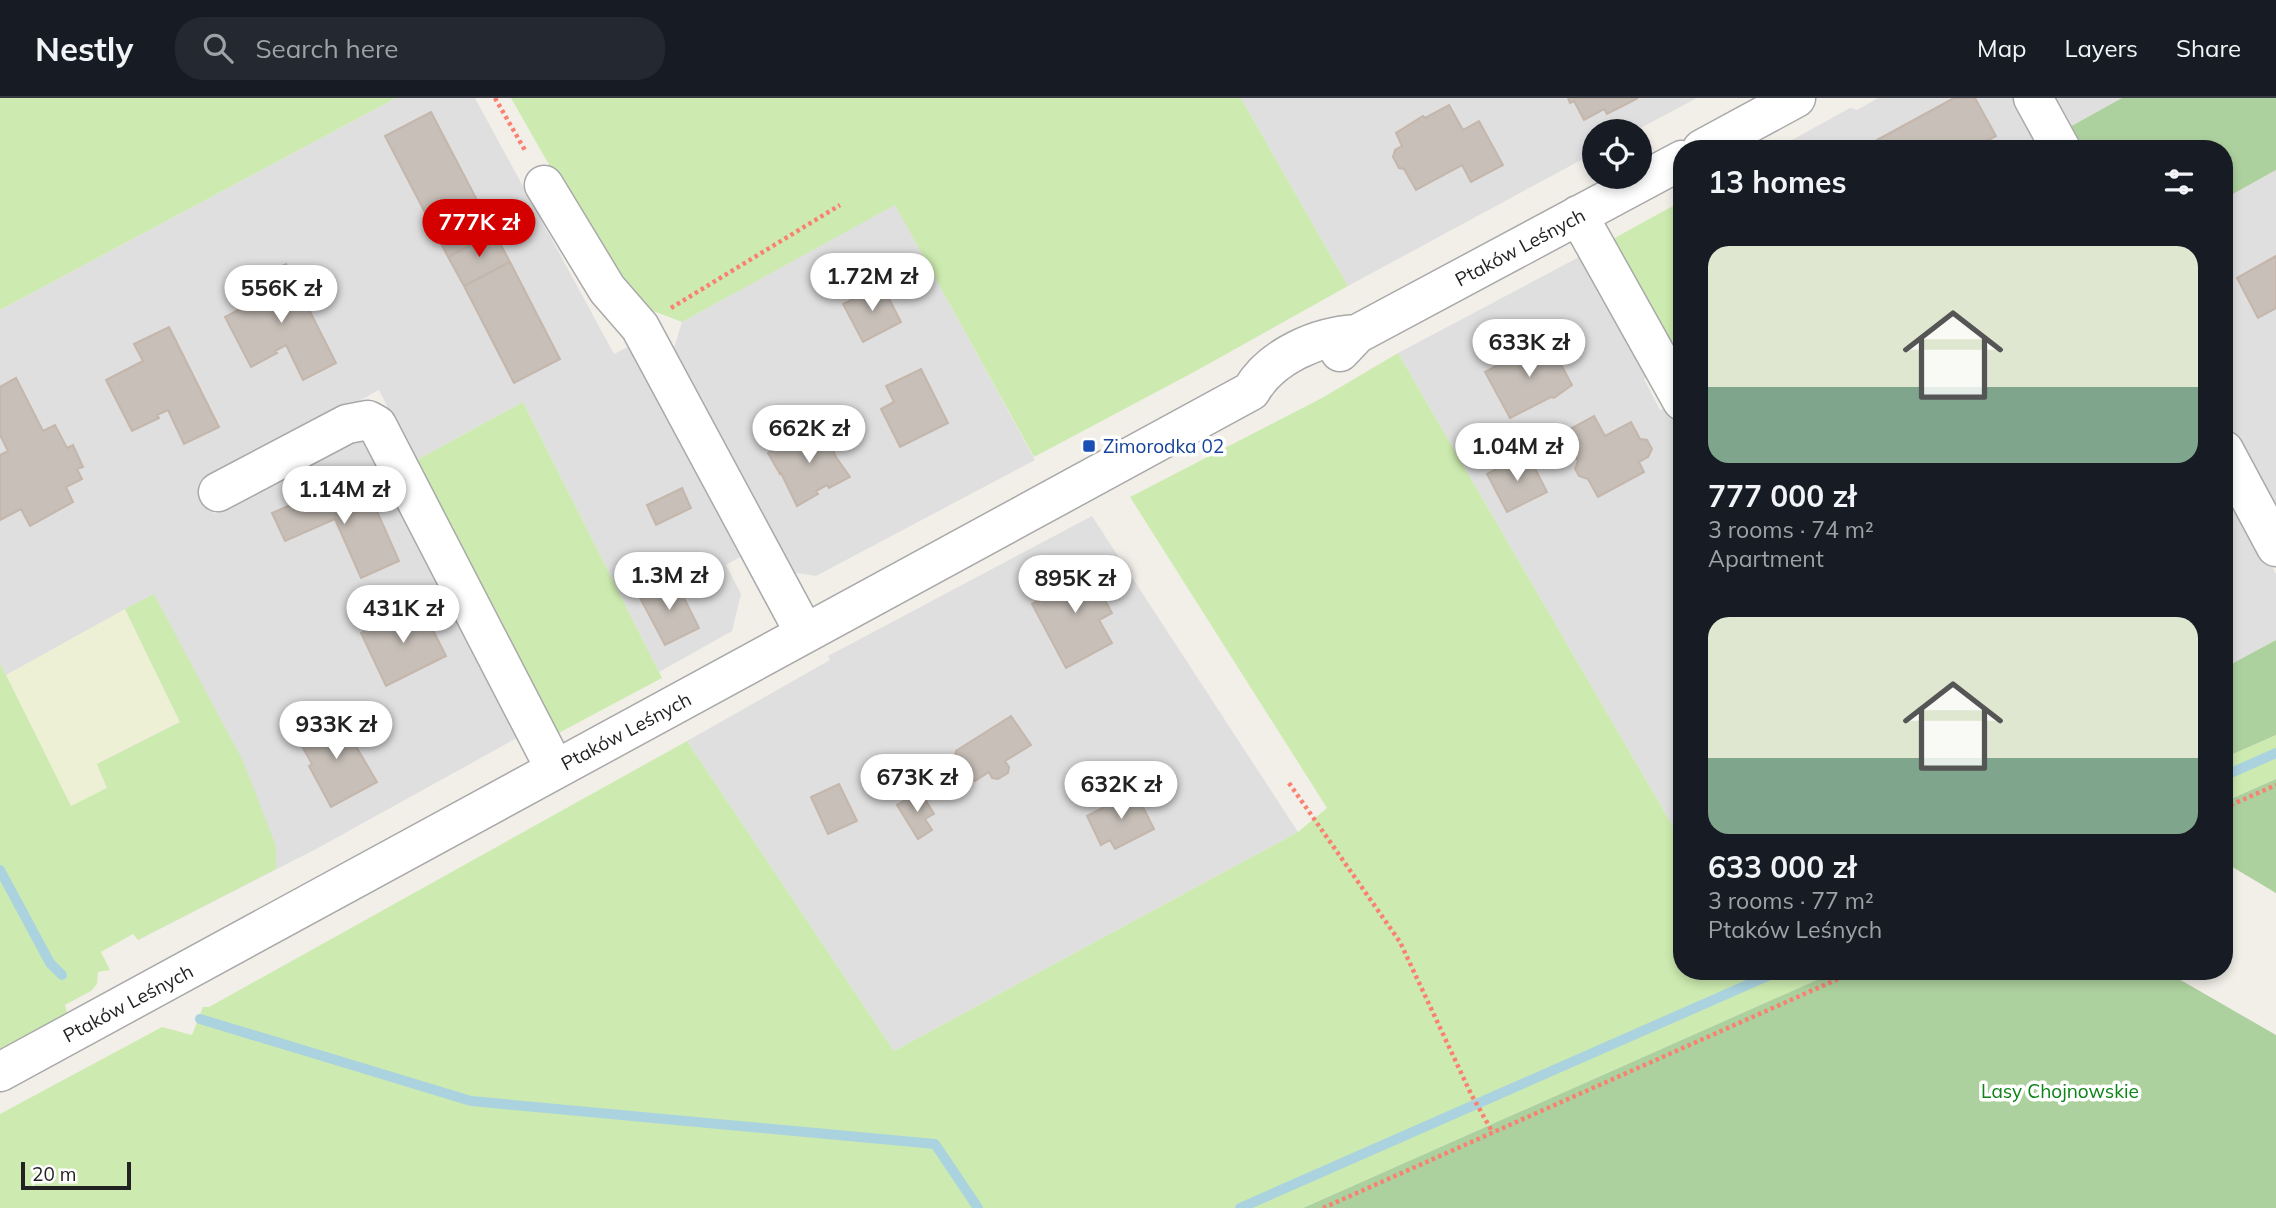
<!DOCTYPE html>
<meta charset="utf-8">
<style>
:root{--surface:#171b24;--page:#242831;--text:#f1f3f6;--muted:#9ea1a6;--line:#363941;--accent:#d40000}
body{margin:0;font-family:Mulish,sans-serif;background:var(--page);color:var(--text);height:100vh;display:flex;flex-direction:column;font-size:26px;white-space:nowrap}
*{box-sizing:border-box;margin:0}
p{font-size:23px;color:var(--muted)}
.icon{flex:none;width:38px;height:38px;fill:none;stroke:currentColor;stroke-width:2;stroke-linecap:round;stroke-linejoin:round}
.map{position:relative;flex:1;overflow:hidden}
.drawer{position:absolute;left:1673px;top:42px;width:560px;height:840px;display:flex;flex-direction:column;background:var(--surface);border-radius:28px;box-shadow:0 4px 10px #0003}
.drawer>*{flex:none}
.controls{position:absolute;left:1582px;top:21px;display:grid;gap:14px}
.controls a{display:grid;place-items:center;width:70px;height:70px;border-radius:50%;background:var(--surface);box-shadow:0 4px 10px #0003;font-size:35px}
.scale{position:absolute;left:21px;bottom:18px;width:110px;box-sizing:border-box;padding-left:7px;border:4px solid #222;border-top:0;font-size:19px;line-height:24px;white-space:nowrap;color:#222;-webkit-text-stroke:5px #fff;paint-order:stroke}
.price{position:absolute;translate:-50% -60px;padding:0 16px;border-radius:24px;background:#fff;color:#222;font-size:23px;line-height:46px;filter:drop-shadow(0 2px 4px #0008)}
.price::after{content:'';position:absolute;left:50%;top:42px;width:21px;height:16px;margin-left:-10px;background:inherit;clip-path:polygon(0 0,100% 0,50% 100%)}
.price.current{background:var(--accent);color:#fff}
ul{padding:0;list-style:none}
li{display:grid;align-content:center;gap:14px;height:371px;padding:0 35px}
li span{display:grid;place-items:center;height:217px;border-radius:21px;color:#555}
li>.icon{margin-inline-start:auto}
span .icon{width:126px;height:126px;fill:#fffc;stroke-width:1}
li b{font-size:30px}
h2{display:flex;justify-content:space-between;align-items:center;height:84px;padding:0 35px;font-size:30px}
header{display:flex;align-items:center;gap:42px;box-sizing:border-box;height:98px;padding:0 35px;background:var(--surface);border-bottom:2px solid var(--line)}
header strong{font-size:33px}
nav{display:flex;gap:38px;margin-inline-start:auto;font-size:24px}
.search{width:490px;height:63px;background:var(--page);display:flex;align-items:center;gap:18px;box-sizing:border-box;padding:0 24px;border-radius:28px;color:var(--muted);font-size:26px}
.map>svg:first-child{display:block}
</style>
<header>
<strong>Nestly</strong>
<div class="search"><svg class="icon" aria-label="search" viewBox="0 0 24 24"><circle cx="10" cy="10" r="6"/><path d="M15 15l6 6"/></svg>Search here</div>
<nav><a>Map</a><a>Layers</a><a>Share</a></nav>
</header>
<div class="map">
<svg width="2276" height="1110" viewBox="0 0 2276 1110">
<rect width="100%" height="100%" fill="#f2efe9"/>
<path fill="#e0dfdf" d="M396 0H475L614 256 632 247 740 459 726 467 741 496 732 533 659 574 523 304 415 363 379 292 201 389 214 416 362 341 374 349 524 636 318 750 138 842 0 565V212Z
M1241 0H1697L1635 33H1594V55L1348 188Z
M1878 0H2018L2042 44 2036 47 2038 51H1797L1792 42 1850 10 1857 12Z
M2049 0H2122L2066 31Z
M2276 72V416L2224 321V101Z
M895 106 1035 362 816 478 790 474 674 250 682 224Z
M1581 158 1648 278 1644 281 1660 312 1670 309 1682 331V744L1398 255Z
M2224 396 2232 410 2238 407 2276 476V542L2224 570Z
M1092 418 1298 734 894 953 687 643 830 562 828 558Z"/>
<path fill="#eef0d5" d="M125 511 180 624 97 666 107 690 71 709 6 577Z"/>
<path fill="#cdebb0" d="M0 0H396L0 212Z
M511 0H1241L1348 188 1194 274 1034 359 895 107 682 224 640 208 622 195Z
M1682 103V260L1675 264 1609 143Z
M1398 255 1682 744V873H1837L1303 1110H0V1016L162 929 192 937 203 909H209L687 643 894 953 1298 734 1327 710 1130 399 1322 300Z
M523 304 662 580 553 638 415 363Z
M154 496 243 663 276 748V771L138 842 133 836 101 854 110 872 98 874 97 886 91 893 65 907 68 918 0 955V565L71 708 107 690 97 666 180 624 125 511Z
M2276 637V681L2224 704V660Z"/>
<path fill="#add19e" d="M2122 0H2276V72L2224 101V51H2077L2066 31Z
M2276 542V637L2224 660V570Z
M2276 681V795L2224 764V704Z
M1837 873H2165L2276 937V1110H1303Z"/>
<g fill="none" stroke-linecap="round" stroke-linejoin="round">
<path stroke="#aad3df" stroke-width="10" d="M2224 678 2276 655
M0 772 50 865 62 877
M200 921 471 1003 935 1046 978 1110
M1240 1110 1779 873"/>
</g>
<path fill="#c7bfb8" stroke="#c4b6ab" stroke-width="2" d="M1568 0H1638L1607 16 1604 11 1584 22 1574 3 1570 5Z
M1954 0H1975L1996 38 1972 51H1882L1877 42Z
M1449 7 1463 32 1479 23 1503 67 1471 84 1462 67 1416 92 1404 71 1399 70 1393 59 1395 52 1402 48 1396 35 1423 18 1425 20Z
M431 14 478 104 432 128 385 38Z
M478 104 494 134 448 159 432 128Z
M494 134 510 164 464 188 448 159Z
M2276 158V210L2258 220 2237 180Z
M510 164 560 261 514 285 464 188Z
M286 166 336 265 303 282 286 247 275 253 277 255 251 269 225 219 261 200 252 182Z
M882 187 901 224 863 244 843 206Z
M169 229 219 329 184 346 168 312 157 317 159 320 132 333 106 282 143 263 134 246Z
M1547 241 1572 287 1554 300 1551 299 1510 320 1485 274Z
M921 271 948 325 900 349 881 311 894 304 886 288Z
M16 280 43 333 55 327 67 350 73 347 83 369 77 371 82 381 66 389 73 404 30 428 21 411 0 422V357L8 353 0 337V289Z
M1594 318 1605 338 1631 324 1640 341 1647 342 1652 351 1648 359 1639 364 1644 374 1598 399 1588 381 1579 378 1575 371 1578 363 1563 335Z
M821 326 836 359 850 379 829 390 827 387 816 393 818 396 797 408 781 375 780 376 768 355 789 343 791 346 801 341 800 338Z
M1527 355 1547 394 1507 414 1487 376Z
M365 386 399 463 361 480 335 421 285 443 272 415 322 393 326 404Z
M682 390 691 410 656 427 647 407Z
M1083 462 1112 515 1099 522 1112 545 1066 570 1032 506 1058 492 1052 479Z
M674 480 699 530 665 547 639 498Z
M420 506 446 558 386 588 361 535Z
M341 616 352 636 350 638 377 684 331 709 309 668 312 666 299 643 296 644 294 641Z
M1011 618 1031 647 1005 663 1009 669 1008 675 998 681 992 680 989 674 975 683 962 680 953 665 956 653Z
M839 686 857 723 828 736 811 699Z
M920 693 934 716 925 721 932 732 918 741 897 707Z
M1135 693 1154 731 1115 751 1110 742 1101 747 1087 718Z"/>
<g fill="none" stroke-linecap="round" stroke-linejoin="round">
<defs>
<path id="minor" d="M2033 0 2061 51
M1702 51 1796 0
M544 87 607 191 640 229 804 534
M1578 117 1682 303
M1340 254 1357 236 1682 62
M2224 352 2276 449
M218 394 347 326 368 322 377 327 555 671
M0 974 1251 293C1271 258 1318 238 1357 236"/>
</defs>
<use href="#minor" stroke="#a9a9a9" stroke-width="41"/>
<path stroke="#fa8072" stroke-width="4.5" stroke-dasharray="3.5 3.5" stroke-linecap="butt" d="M495 0 526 54
M671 210 840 107
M1289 685 1400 844 1471 996 1493 1035
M2224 710 2276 687
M1323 1110 1856 873"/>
<use href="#minor" stroke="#fff" stroke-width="38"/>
</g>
<rect fill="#1a4fb4" stroke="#fff" stroke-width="2.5" x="1082" y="341" width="14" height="14" rx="3.5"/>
<g text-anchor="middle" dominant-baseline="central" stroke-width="7" stroke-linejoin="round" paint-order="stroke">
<g font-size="19" fill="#222" stroke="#fff">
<text transform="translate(1520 149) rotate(-28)">Ptaków Leśnych</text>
<text transform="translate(626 633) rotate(-28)">Ptaków Leśnych</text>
<text transform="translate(128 905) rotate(-28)">Ptaków Leśnych</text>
</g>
<g font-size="19" fill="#164399" stroke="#fff" text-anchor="start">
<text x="1103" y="348">Zimorodka 02</text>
</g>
<g font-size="19" fill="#0c8416" stroke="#fff">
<text x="2060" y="993">Lasy Chojnowskie</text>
</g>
</g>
</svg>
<div class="controls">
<a><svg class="icon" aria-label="locate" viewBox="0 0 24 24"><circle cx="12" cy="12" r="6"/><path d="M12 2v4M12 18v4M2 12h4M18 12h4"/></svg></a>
</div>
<div class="scale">20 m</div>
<b class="price current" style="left:479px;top:161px">777K zł</b>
<b class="price" style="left:872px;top:215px">1.72M zł</b>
<b class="price" style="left:281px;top:227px">556K zł</b>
<b class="price" style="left:1529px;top:281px">633K zł</b>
<b class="price" style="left:809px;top:367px">662K zł</b>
<b class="price" style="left:1517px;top:385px">1.04M zł</b>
<b class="price" style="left:344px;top:428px">1.14M zł</b>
<b class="price" style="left:669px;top:514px">1.3M zł</b>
<b class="price" style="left:1075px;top:517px">895K zł</b>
<b class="price" style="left:403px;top:547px">431K zł</b>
<b class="price" style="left:336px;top:663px">933K zł</b>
<b class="price" style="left:917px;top:716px">673K zł</b>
<b class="price" style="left:1121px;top:723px">632K zł</b>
<section class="drawer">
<h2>13 homes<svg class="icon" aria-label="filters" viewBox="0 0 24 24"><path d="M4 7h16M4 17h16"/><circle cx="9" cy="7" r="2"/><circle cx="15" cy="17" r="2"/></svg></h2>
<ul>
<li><span style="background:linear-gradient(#dfe7d0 65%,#7fa58c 0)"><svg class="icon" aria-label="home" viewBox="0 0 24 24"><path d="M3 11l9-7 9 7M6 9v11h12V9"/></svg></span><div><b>777 000 zł</b><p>3 rooms · 74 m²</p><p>Apartment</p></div></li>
<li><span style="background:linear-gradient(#dfe7d0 65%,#7fa58c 0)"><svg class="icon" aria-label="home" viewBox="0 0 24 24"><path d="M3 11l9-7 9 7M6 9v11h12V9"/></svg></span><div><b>633 000 zł</b><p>3 rooms · 77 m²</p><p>Ptaków Leśnych</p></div></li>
</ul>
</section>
</div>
